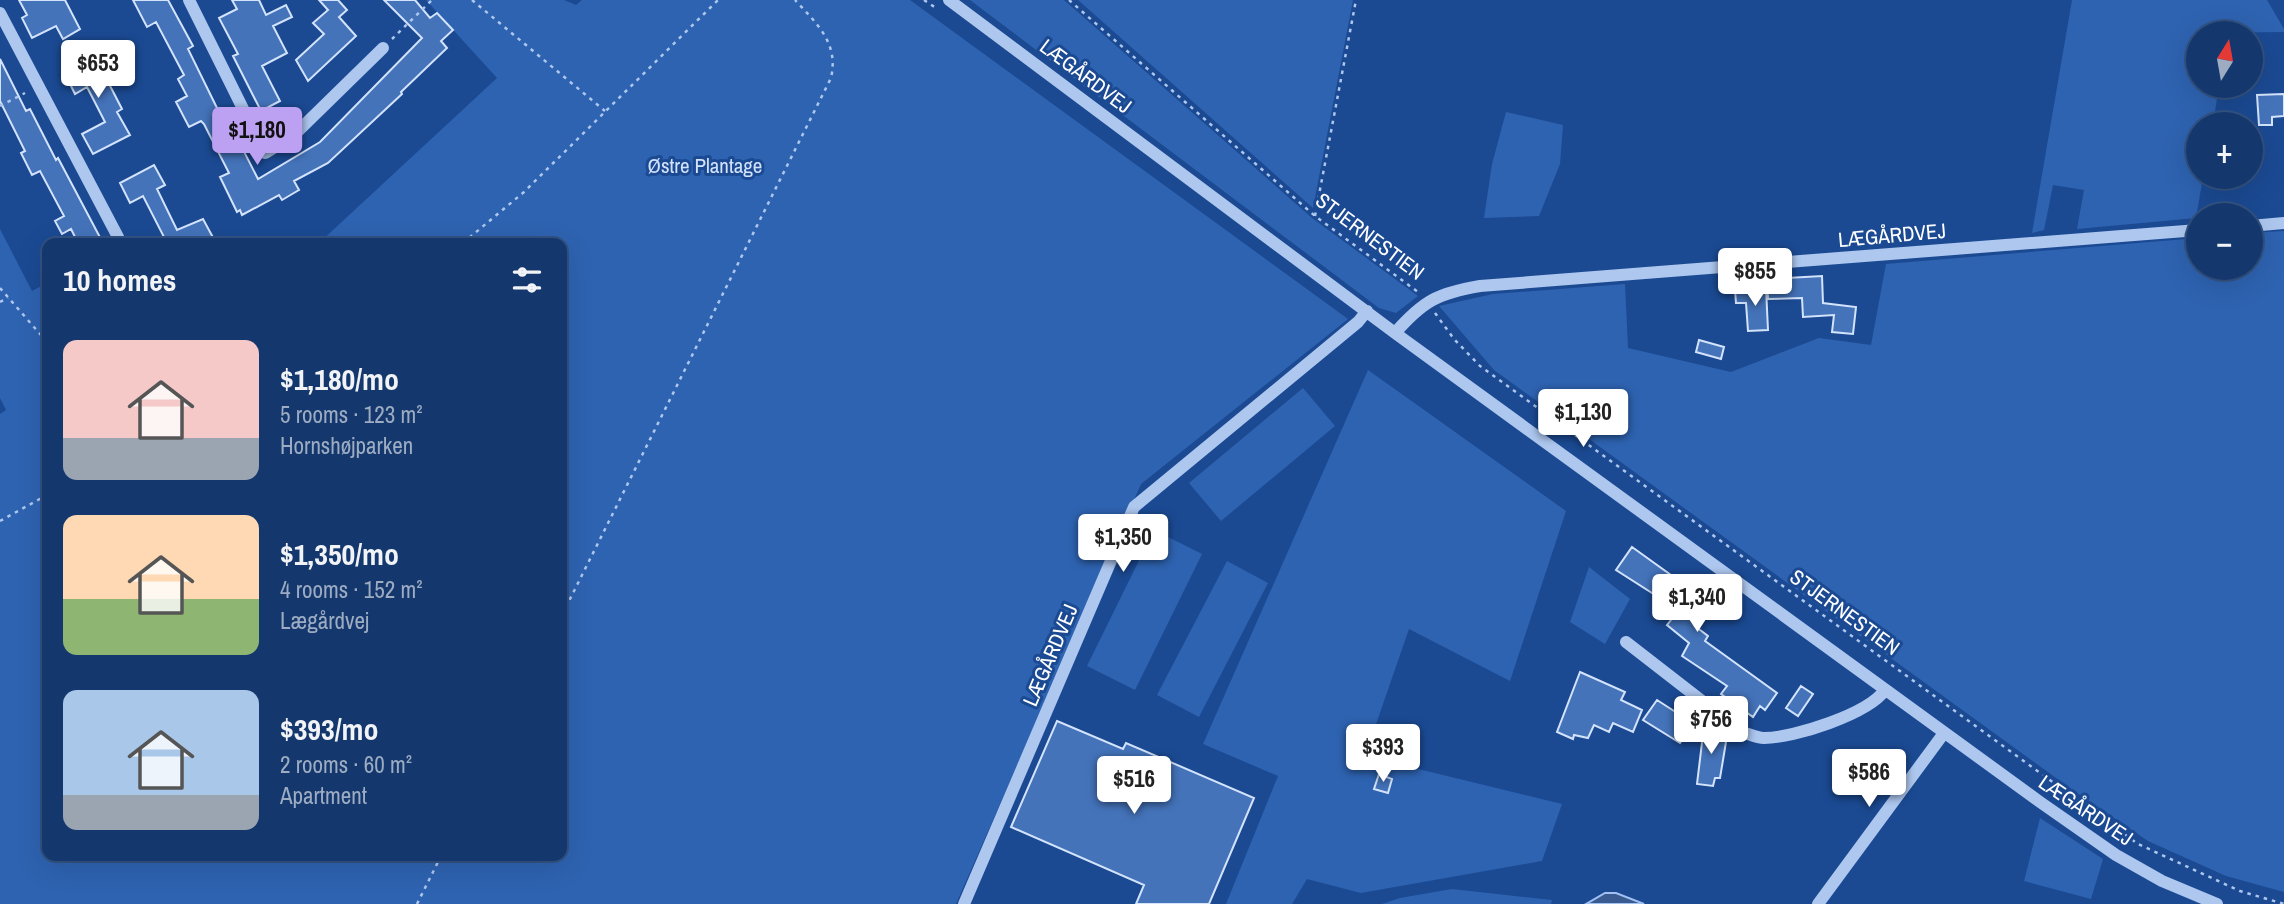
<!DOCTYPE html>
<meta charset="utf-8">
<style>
:root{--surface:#14386e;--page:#214376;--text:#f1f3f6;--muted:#9dacc2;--line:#335281;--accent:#bca0f2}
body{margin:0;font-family:"Archivo Narrow",sans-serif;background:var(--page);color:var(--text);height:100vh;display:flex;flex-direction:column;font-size:26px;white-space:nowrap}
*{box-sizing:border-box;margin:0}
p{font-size:23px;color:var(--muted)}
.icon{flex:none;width:38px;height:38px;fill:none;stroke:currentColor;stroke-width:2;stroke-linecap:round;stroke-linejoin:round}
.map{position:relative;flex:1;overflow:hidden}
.details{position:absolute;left:42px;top:238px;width:525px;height:623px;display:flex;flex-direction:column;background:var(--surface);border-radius:14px;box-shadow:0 7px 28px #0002,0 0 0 2px var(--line)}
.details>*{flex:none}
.needle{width:46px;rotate:11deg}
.fabs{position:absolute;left:2186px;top:21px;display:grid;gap:14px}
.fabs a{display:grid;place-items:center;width:77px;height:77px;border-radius:50%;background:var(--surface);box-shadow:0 7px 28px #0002,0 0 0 2px var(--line);font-size:35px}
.price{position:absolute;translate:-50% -60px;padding:0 16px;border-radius:7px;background:#fff;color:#222;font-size:23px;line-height:46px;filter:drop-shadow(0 2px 4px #0008)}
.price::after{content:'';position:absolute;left:50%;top:42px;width:21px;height:16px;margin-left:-10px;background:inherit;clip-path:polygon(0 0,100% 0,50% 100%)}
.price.on{background:var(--accent);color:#111}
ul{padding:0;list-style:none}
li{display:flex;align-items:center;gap:21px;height:175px;padding:0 21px}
li span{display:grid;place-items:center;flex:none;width:196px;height:140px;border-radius:14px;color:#555}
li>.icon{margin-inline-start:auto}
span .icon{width:84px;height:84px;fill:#fffc;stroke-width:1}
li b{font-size:30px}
h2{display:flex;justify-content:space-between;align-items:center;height:84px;padding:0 21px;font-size:30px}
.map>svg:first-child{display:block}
</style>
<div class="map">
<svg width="2284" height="904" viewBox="0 0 2284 904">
<rect width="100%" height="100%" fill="#1b4a93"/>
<path fill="#2e63b1" d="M426 0H564L576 5 582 0H910L1348 319 1141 484 956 904H0V414L6 410 0 398V229L32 291 47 283V856H562V243H319L497 78Z
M970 0H1064L1312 218 1418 296 1396 313 1379 308Z
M1078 0H1353L1313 208Z
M2072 0H2267L2284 29V32L2198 33V86H2219L2213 124H2198V177H2203L2196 218 2077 229 2084 190 2053 185 2044 230 2032 233Z
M1506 112 1563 125 1560 164 1539 216 1484 218 1492 164Z
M2284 231V892L2226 876 2148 841 2074 791 1494 370 1439 306 1493 294 1625 284 1628 348 1731 372 1819 338 1871 345 1886 264 2198 238V268H2250L2251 233Z
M1368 370 1566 511 1510 681 1409 629 1365 756 1562 804 1542 861 1361 893 1307 879 1292 904H1226L1278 776 1203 744Z
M1303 388 1335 426 1221 521 1189 483Z
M1154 530 1202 554 1135 690 1087 666Z
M1227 561 1268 583 1199 717 1157 695Z
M1589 567 1630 599 1605 644 1570 622Z
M2040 818 2103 859 2091 899 2024 881Z
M1452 889 1552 900 1551 904H1382L1400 898Z"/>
<path fill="#3a5b91" stroke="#a0c1f1" stroke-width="2" d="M1605 893H1616L1644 904H1586Z"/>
<path fill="#4473ba" stroke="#d3e3fb" stroke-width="2" d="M19 0H65L80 29 63 39 56 26 32 38 22 18 27 15Z
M133 0H168L193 46 188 49 217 108 229 132 233 130 258 179 320 142 422 38 384 0H415L430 18 437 13 453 30 441 41 447 48 401 92 402 94 328 163 294 181 299 190 282 200 279 195 242 215 240 210 237 212 220 177 229 173 204 124 201 121 189 127 176 102 187 96 178 79 184 75 156 22 147 27Z
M232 0H259L266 15 286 5 292 17 273 26 287 53 262 66 280 101 261 111 233 56 238 54 219 18 237 9Z
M319 0H338L347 10 339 17 356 36 308 81 296 60 324 34 313 23 328 10Z
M91 43 109 76 106 78 122 109 117 112 130 135 93 154 82 134 105 122 87 87 75 94 64 72 84 61 78 49Z
M0 59 26 111 30 109 56 160 58 158 103 243H78L71 229 62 234 55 221 64 216 40 171 32 175 21 153 25 151 0 101Z
M2284 94V116L2272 117V125H2259L2257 95Z
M154 165 165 185 157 189 177 230 203 219 216 243H152L164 237 143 196 130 203 120 183Z
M1822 276 1823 303 1856 307 1853 334 1832 332 1834 315 1803 317 1802 298 1768 299 1767 279Z
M1766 288 1768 330 1748 331 1746 303H1736L1735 290Z
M1699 340 1724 347 1721 359 1696 352Z
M1632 547 1689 588 1684 594 1706 612 1695 626 1708 636 1705 641 1777 693 1765 710 1760 706 1753 717 1721 694 1727 686 1682 656 1689 643 1667 625 1675 615 1663 606 1666 602 1616 570Z
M1580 672 1625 692 1621 700 1642 710 1633 732 1613 723 1609 732 1594 725 1588 738 1574 735 1573 739 1557 732Z
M1801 686 1813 694 1798 716 1786 708Z
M1657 700 1694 724 1680 743 1643 720Z
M1057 721 1123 749 1126 743 1254 798 1209 904H1136L1144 885 1011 827Z
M1704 726 1720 728 1719 735 1727 736 1720 778H1715L1713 786 1697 784Z
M1379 774 1392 779 1388 793 1374 789Z"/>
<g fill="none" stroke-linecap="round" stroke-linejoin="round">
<path stroke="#adc7ef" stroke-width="2.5" stroke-dasharray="3.5 5" stroke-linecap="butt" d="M472 0 605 111
M924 0 936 8
M1069 0 1315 216 1418 292
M392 39 432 0
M0 106 25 93
M1315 216 1356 0
M463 243 524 192 718 0
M0 288 47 342
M0 302 8 298
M1435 313 1454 339 1480 366 2138 844 2240 891 2284 904
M0 521 47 495
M562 615 831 78C839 43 817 24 795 0
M417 904 441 856"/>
<path stroke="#adc7ef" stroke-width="12" d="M189 0 265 153 292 137 383 48
M949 0 1395 333 2040 802 2116 855 2162 881 2217 904
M0 13 118 237
M2250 226 2284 223
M1395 333C1423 301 1438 293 1480 286L2198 230
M1626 642 1742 732C1749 734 1757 738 1764 738 1794 738 1868 714 1885 690
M964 904 1134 507 1358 322 1367 311
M1818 904 1944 733"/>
</g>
<g text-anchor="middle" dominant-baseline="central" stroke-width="6" stroke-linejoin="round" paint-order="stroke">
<g font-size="21" fill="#fff" stroke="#1b4a93">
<text transform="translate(1086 76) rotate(37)">LÆGÅRDVEJ</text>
<text transform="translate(1892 235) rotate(-5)">LÆGÅRDVEJ</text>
<text transform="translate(1370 236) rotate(37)">STJERNESTIEN</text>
<text transform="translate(1845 612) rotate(36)">STJERNESTIEN</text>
<text transform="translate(1050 655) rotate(-67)">LÆGÅRDVEJ</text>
<text transform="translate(2086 810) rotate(34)">LÆGÅRDVEJ</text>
</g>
<g font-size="21" fill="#d3e3fb" stroke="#1b4a93">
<text x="705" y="165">Østre Plantage</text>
</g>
</g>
</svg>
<div class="fabs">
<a><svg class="needle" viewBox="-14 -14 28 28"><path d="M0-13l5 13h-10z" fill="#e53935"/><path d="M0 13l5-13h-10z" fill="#9dacc2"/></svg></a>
<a>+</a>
<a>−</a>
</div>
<b class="price" style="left:98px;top:100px">$653</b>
<b class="price on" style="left:257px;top:167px">$1,180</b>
<b class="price" style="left:1755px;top:308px">$855</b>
<b class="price" style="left:1583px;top:449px">$1,130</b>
<b class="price" style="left:1123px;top:574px">$1,350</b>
<b class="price" style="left:1697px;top:634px">$1,340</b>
<b class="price" style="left:1711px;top:756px">$756</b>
<b class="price" style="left:1383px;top:784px">$393</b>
<b class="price" style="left:1869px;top:809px">$586</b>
<b class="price" style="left:1134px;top:816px">$516</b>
<section class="details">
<h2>10 homes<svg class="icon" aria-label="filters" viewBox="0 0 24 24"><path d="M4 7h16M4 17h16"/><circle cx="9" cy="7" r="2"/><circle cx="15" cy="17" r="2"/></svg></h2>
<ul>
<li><span style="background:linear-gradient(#f6c9c9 70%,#9aa5b1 0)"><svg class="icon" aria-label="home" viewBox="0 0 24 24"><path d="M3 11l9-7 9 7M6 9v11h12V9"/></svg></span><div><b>$1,180/mo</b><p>5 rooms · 123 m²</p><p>Hornshøjparken</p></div></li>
<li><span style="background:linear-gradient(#ffd9b3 60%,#8fb573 0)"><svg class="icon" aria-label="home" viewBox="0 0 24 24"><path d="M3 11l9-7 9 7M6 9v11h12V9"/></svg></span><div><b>$1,350/mo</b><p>4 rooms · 152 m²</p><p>Lægårdvej</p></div></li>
<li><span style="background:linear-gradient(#a9c7e8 75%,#9aa5b1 0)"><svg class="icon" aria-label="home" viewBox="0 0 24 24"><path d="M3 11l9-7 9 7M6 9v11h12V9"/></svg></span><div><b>$393/mo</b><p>2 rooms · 60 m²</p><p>Apartment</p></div></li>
</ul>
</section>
</div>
